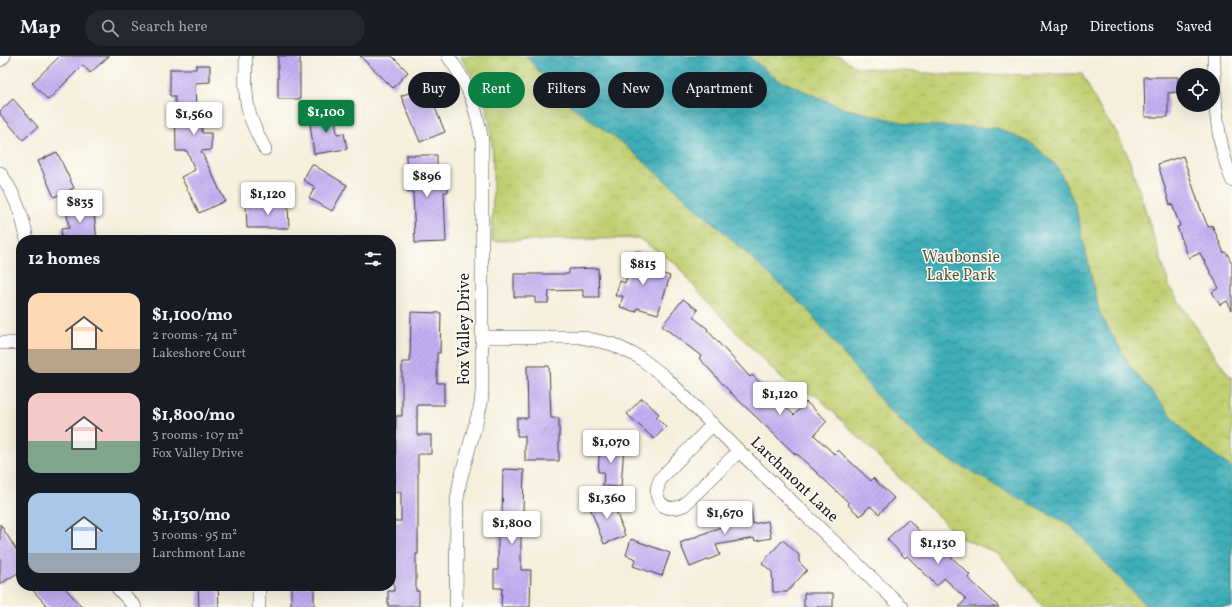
<!DOCTYPE html>
<meta charset="utf-8">
<style>
:root{--surface:#171b24;--page:#242831;--text:#f1f3f6;--muted:#9ea1a6;--line:#363941;--accent:#0b8043}
body{margin:0;font-family:Vollkorn,serif;background:var(--page);color:var(--text);height:100vh;display:flex;flex-direction:column;font-size:15px;white-space:nowrap}
*{box-sizing:border-box;margin:0}
p{font-size:13px;color:var(--muted)}
.icon{flex:none;width:22px;height:22px;fill:none;stroke:currentColor;stroke-width:2;stroke-linecap:round;stroke-linejoin:round}
.map{position:relative;flex:1;overflow:hidden}
.side{position:absolute;left:16px;top:179px;width:380px;height:356px;display:flex;flex-direction:column;background:var(--surface);border-radius:16px;box-shadow:0 4px 16px #0002}
.side>*{flex:none}
.guide{position:absolute;left:408px;top:16px;width:380px;height:36px;display:flex;gap:8px}
.controls{position:absolute;left:1176px;top:12px;display:grid;gap:8px}
.controls a{display:grid;place-items:center;width:44px;height:44px;border-radius:50%;background:var(--surface);box-shadow:0 4px 16px #0002;font-size:20px}
.price{position:absolute;translate:-50% -34px;padding:0 9px;border-radius:4px;background:#fff;color:#222;font-size:13px;line-height:26px;filter:drop-shadow(0 1px 2px #0008)}
.price::after{content:'';position:absolute;left:50%;top:24px;width:12px;height:9px;margin-left:-6px;background:inherit;clip-path:polygon(0 0,100% 0,50% 100%)}
.price.current{background:var(--accent);color:#fff}
ul{padding:0;list-style:none}
li{display:flex;align-items:center;gap:12px;height:100px;padding:0 12px}
li span{display:grid;place-items:center;flex:none;width:112px;height:80px;border-radius:12px;color:#555}
li>.icon{margin-inline-start:auto}
span .icon{width:48px;height:48px;fill:#fffc;stroke-width:1}
li b{font-size:17px}
h2{display:flex;justify-content:space-between;align-items:center;height:48px;padding:0 12px;font-size:17px}
.chip{padding:0 14px;border-radius:18px;background:var(--surface);box-shadow:0 4px 16px #0002;font-size:14px;line-height:36px}
.chip.current{background:var(--accent);color:#fff}
header{display:flex;align-items:center;gap:24px;box-sizing:border-box;height:56px;padding:0 20px;background:var(--surface);border-bottom:1px solid var(--line)}
header strong{font-size:19px}
nav{display:flex;gap:22px;margin-inline-start:auto;font-size:14px}
.search{width:280px;height:36px;background:var(--page);display:flex;align-items:center;gap:10px;box-sizing:border-box;padding:0 14px;border-radius:22px;color:var(--muted);font-size:15px}
.map>svg:first-child{display:block}
</style>
<header>
<strong>Map</strong>
<div class="search"><svg class="icon" aria-label="search" viewBox="0 0 24 24"><circle cx="10" cy="10" r="6"/><path d="M15 15l6 6"/></svg>Search here</div>
<nav><a>Map</a><a>Directions</a><a>Saved</a></nav>
</header>
<div class="map">
<svg width="1232" height="551" viewBox="0 0 1232 551">
<defs>
<pattern id="park-crowns" width="20" height="18" patternUnits="userSpaceOnUse"><rect width="20" height="18" fill="#c1cf71"/><path d="M2 6a3 3 0 1 1 6 0M12 15a3 3 0 1 1 6 0" fill="none" stroke="#a5b161"/></pattern>
<pattern id="water-waves" width="16" height="10" patternUnits="userSpaceOnUse"><rect width="16" height="10" fill="#3dadb8"/><path d="M0 5q4-4 8 0t8 0" fill="none" stroke="#328c95"/></pattern>
<pattern id="building-hatch" width="6" height="6" patternUnits="userSpaceOnUse"><rect width="6" height="6" fill="#c3aff2"/><path d="M-1 1l2-2M0 6l6-6M5 7l2-2" fill="none" stroke="#a796cf"/></pattern>
</defs>
<rect width="100%" height="100%" fill="#fdfcf7"/>
<filter id="ink" filterUnits="userSpaceOnUse"><feTurbulence type="fractalNoise" baseFrequency=".025" numOctaves="2"/><feDisplacementMap in="SourceGraphic" scale="8" xChannelSelector="R" yChannelSelector="G"/><feConvolveMatrix kernelMatrix="1 2 1 2 8 2 1 2 1" color-interpolation-filters="sRGB"/></filter>
<filter id="wash" filterUnits="userSpaceOnUse"><feTurbulence type="fractalNoise" baseFrequency=".012" numOctaves="4" result="noise"/><feDisplacementMap in="SourceGraphic" scale="16" xChannelSelector="R" yChannelSelector="G"/><feGaussianBlur stdDeviation="0.9" result="paint"/><feColorMatrix in="noise" values="0 0 0 0 0 0 0 0 0 0 0 0 0 0 0 0 0 1.4 0 .05"/><feComposite in="paint" operator="in"/></filter>
<g filter="url(#wash)">
<rect width="100%" height="100%" fill="#f5efdc"/>
<path fill="url(#park-crowns)" stroke="#6e7646" d="M460 0H839L856 11 951 19 1082 18 1102 57 1117 77 1128 100 1170 232 1228 319 1232 322V551H1043L999 498 959 481 818 341 801 334 790 328 776 317 702 240 676 208 638 182 492 185C492 141 498 78 482 38 476 24 468 12 460 0Z"/>
<path fill="url(#water-waves)" stroke="#2c646a" d="M526 0H748L777 23 843 52 914 69 998 72 1034 89 1057 110 1075 148 1100 258 1132 313 1190 381 1232 412V551H1147L1069 468 1015 440 931 393 886 351 807 253 720 173 626 90 565 45Z"/>
<g id="blocks">
<path fill="url(#building-hatch)" d="M60 0H109L90 17 83 9 48 44 32 27Z
M278 0H300V43H278Z
M360 0H392L408 16 393 32Z
M196 9H210V26L195 27 196 58H202V77H211V94L201 95 225 145 199 157 181 121 195 114 187 95H176L175 40H170V13H196Z
M1144 21H1178V36L1168 37V61H1145Z
M426 30 445 76 420 86 401 40Z
M13 43 38 71 23 84 0 58V55Z
M334 56 337 78 344 77 347 93 314 98 309 59Z
M57 96 74 132 54 141 38 105Z
M406 99H437V117H448V136H444L446 186 415 187 413 136H407Z
M1183 100 1198 146 1208 171 1212 169 1224 197 1226 196 1232 207V254L1227 245 1220 249 1212 236 1219 232 1200 197 1189 202 1177 171 1180 170 1172 148 1170 149 1158 108Z
M312 108 347 129 332 155 309 142 315 131 303 124Z
M288 148 289 172H247L246 149Z
M93 149 97 184H62L61 173 69 172 66 152Z
M635 195 653 201 649 214 670 220 658 258 637 252 636 256 620 251 623 240H615L620 225 625 227Z
M598 212 599 241H583V234L549 235 548 247H535V241H514V218H569V213Z
M683 243 698 254 693 261 708 273 707 274 750 321 752 319 794 359 806 346 827 365 814 379 834 398 838 394 871 425 873 422 894 442 879 458 870 450 860 460 848 449 849 447 797 398 796 399 775 379 731 337 699 302 701 300 662 270Z
M411 256 441 257 440 297H437V327H444V349H417V379H431V398H418V498H416V535H419V550H388V535H394L393 496H391V465H401V436H395L396 360H402V306H410Z
M527 310H549L551 362H559V405H525V380H517V362H528Z
M642 342 659 358 656 361 666 371 654 383 627 358Z
M600 388 624 390 621 431 603 430 604 416H598Z
M503 413 524 414 523 455H521V514H531L530 551H501L502 532H494V514H498V465H502Z
M611 441 625 480 604 488 589 449Z
M750 448 753 468 768 465 771 482 755 485 754 482 716 489 720 499 690 511 680 487 728 468 725 453Z
M908 463 936 493 939 489 970 519 968 522 999 551H959L966 543 944 522 937 530 907 500 905 502 887 483Z
M0 468 21 501V515L0 528Z
M631 483 670 497 662 520 633 510 636 503 626 499Z
M783 484 799 499V506L807 514 787 536H773L772 516 762 507Z
M29 530H63L82 551H48Z
M198 530H218L219 551H199Z
M291 530H314V551H291Z
M804 537H833V551H804Z"/>
</g>
</g>
<g filter="url(#ink)">
<use href="#blocks" fill-opacity="0" stroke="#3d3c39" stroke-width="1"/>
<g fill="none" stroke-linecap="round" stroke-linejoin="round">
<defs>
<path id="minor" d="M246 0C246 18 244 38 249 56 252 69 259 81 265 93
M448 0C469 29 476 50 482 85V335L481 348 460 425 457 444 456 551
M1214 0C1214 42 1216 84 1232 124
M0 4 4 0
M0 117C14 137 23 159 27 184
M482 281H580L612 288 639 301 665 321 739 395 902 551
M0 287H21
M713 368 661 422C650 442 663 459 684 449L739 395
M116 530 135 551
M259 551V530"/>
</defs>
<use href="#minor" stroke="#3d3c39" stroke-width="14"/>
<use href="#minor" stroke="#fff" stroke-width="13"/>
</g>
</g>
<g text-anchor="middle" dominant-baseline="central" stroke-width="3" stroke-linejoin="round" paint-order="stroke">
<g font-size="16" fill="#565b3a" stroke="#fdfcf7">
<text x="961" y="202">Waubonsie<tspan x="961" dy="18">Lake Park</tspan></text>
</g>
<g font-size="16" fill="#1c1c1c" stroke="#fdfcf7">
<text transform="translate(465 273) rotate(-90)">Fox Valley Drive</text>
<text transform="translate(794 424) rotate(44)">Larchmont Lane</text>
</g>
</g>
</svg>
<div class="controls">
<a><svg class="icon" aria-label="locate" viewBox="0 0 24 24"><circle cx="12" cy="12" r="6"/><path d="M12 2v4M12 18v4M2 12h4M18 12h4"/></svg></a>
</div>
<b class="price current" style="left:326px;top:78px">$1,100</b>
<b class="price" style="left:194px;top:80px">$1,560</b>
<b class="price" style="left:427px;top:142px">$896</b>
<b class="price" style="left:268px;top:160px">$1,120</b>
<b class="price" style="left:80px;top:168px">$835</b>
<b class="price" style="left:643px;top:230px">$815</b>
<b class="price" style="left:780px;top:360px">$1,120</b>
<b class="price" style="left:611px;top:408px">$1,070</b>
<b class="price" style="left:607px;top:464px">$1,360</b>
<b class="price" style="left:725px;top:479px">$1,670</b>
<b class="price" style="left:512px;top:489px">$1,800</b>
<b class="price" style="left:938px;top:509px">$1,130</b>
<div class="guide">
<a class="chip">Buy</a>
<a class="chip current">Rent</a>
<a class="chip">Filters</a>
<a class="chip">New</a>
<a class="chip">Apartment</a>
</div>
<section class="side">
<h2>12 homes<svg class="icon" aria-label="filters" viewBox="0 0 24 24"><path d="M4 7h16M4 17h16"/><circle cx="9" cy="7" r="2"/><circle cx="15" cy="17" r="2"/></svg></h2>
<ul>
<li><span style="background:linear-gradient(#ffd9b3 70%,#b9a48a 0)"><svg class="icon" aria-label="home" viewBox="0 0 24 24"><path d="M3 11l9-7 9 7M6 9v11h12V9"/></svg></span><div><b>$1,100/mo</b><p>2 rooms · 74 m²</p><p>Lakeshore Court</p></div></li>
<li><span style="background:linear-gradient(#f6c9c9 60%,#7fa58c 0)"><svg class="icon" aria-label="home" viewBox="0 0 24 24"><path d="M3 11l9-7 9 7M6 9v11h12V9"/></svg></span><div><b>$1,800/mo</b><p>3 rooms · 107 m²</p><p>Fox Valley Drive</p></div></li>
<li><span style="background:linear-gradient(#a9c7e8 75%,#9aa5b1 0)"><svg class="icon" aria-label="home" viewBox="0 0 24 24"><path d="M3 11l9-7 9 7M6 9v11h12V9"/></svg></span><div><b>$1,130/mo</b><p>3 rooms · 95 m²</p><p>Larchmont Lane</p></div></li>
</ul>
</section>
</div>
